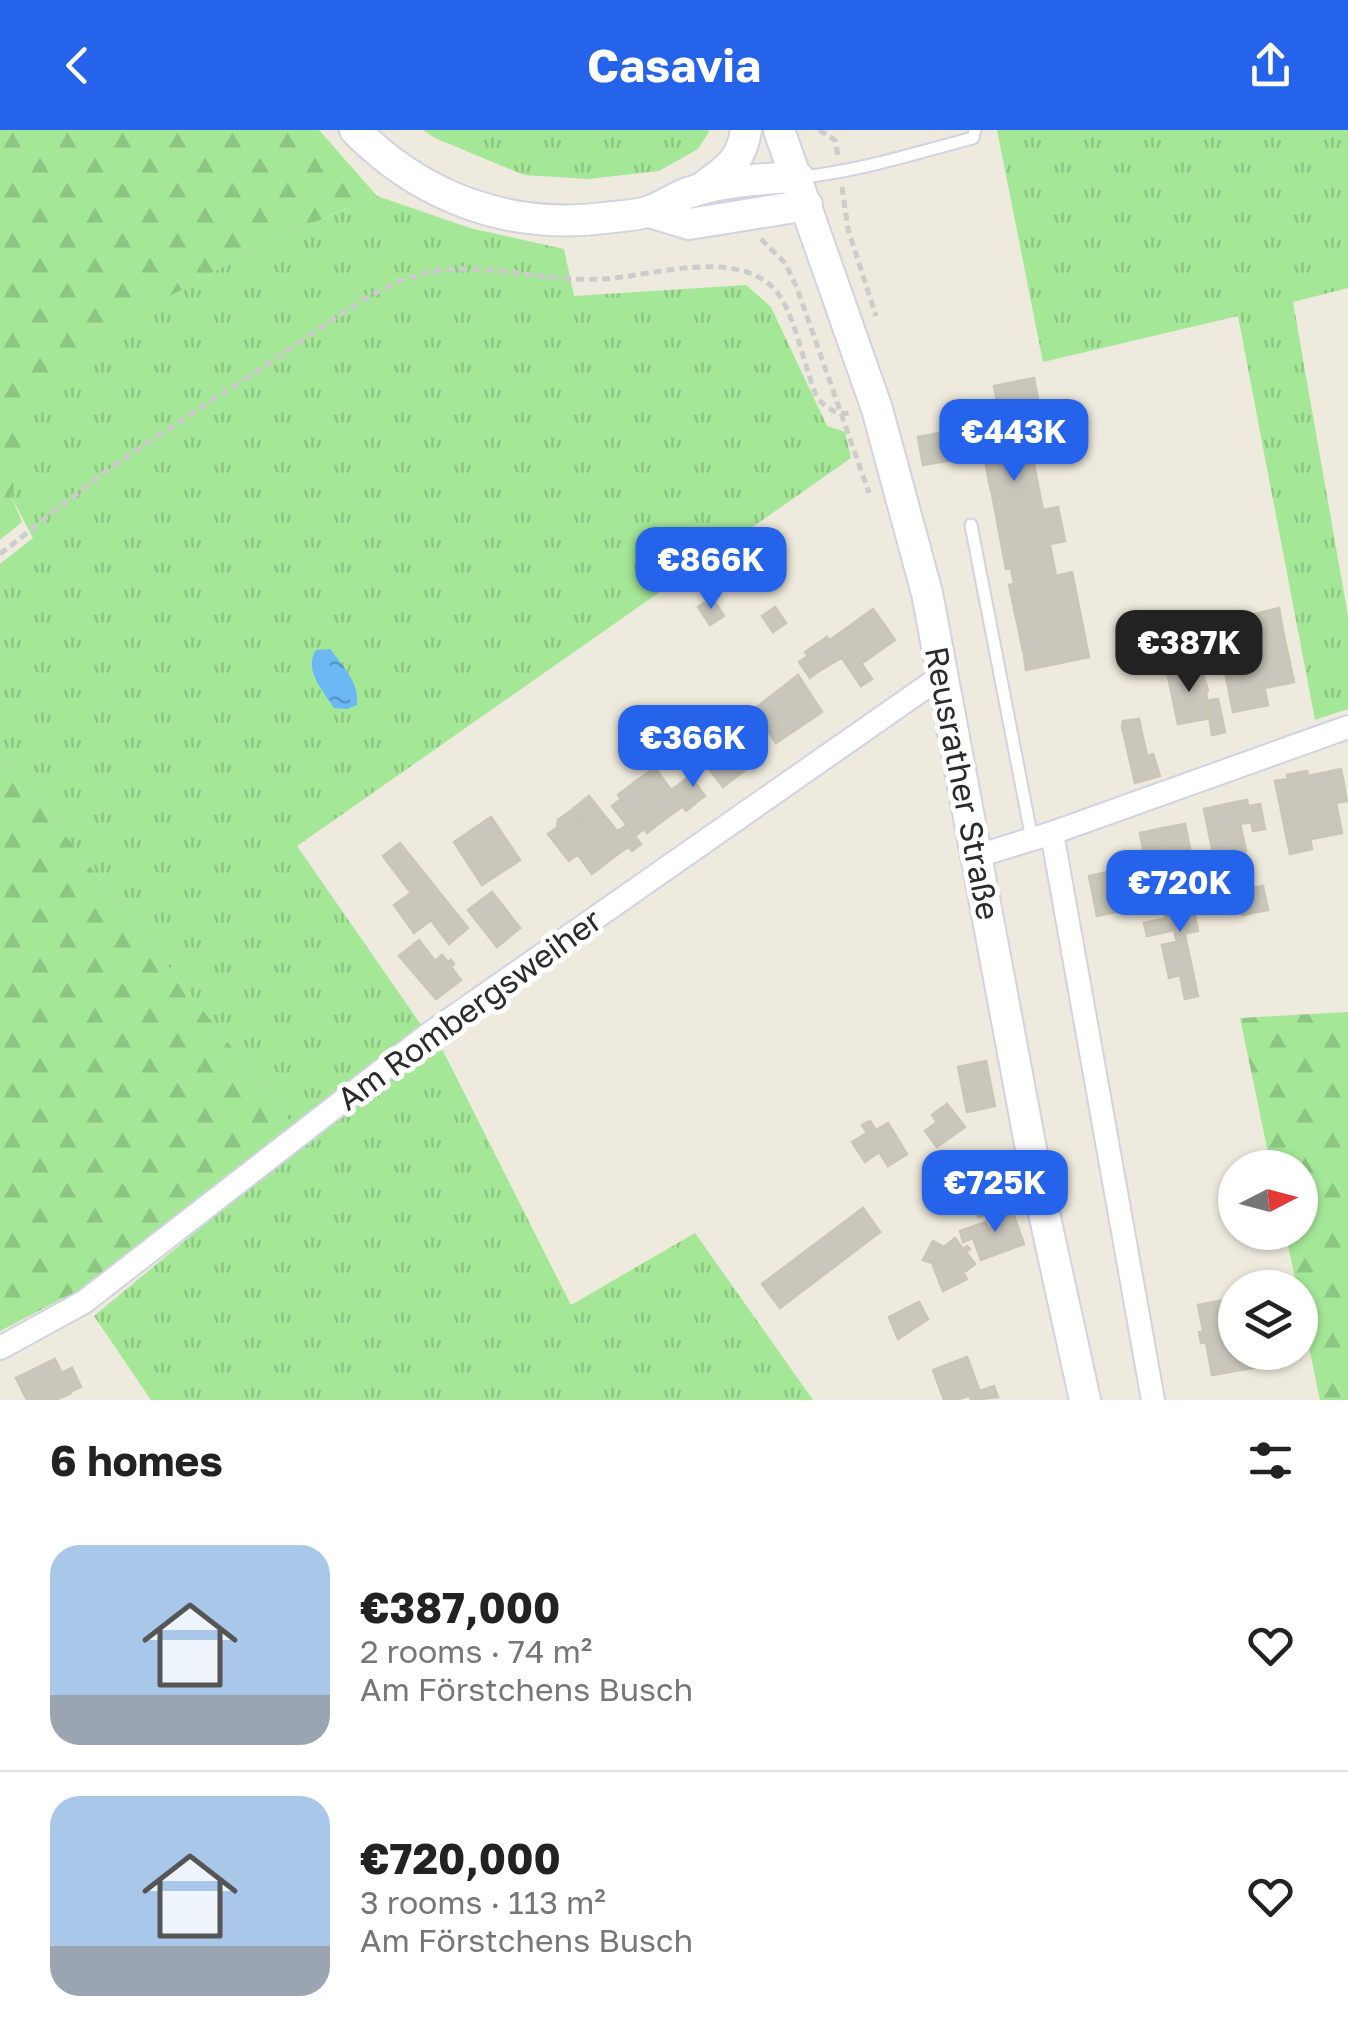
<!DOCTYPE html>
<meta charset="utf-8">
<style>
:root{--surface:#fff;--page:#f6f6f6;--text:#222;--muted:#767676;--line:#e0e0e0;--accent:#2563eb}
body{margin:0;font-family:"Golos Text",sans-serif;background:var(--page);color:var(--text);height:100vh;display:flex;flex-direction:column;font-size:38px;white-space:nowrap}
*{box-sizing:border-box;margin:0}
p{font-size:32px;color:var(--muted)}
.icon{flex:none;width:55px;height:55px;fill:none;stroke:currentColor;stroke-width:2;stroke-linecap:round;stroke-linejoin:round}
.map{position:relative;height:1270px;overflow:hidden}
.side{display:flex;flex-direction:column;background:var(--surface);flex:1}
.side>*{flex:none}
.needle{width:65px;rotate:84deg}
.tools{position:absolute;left:1218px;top:1020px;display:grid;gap:20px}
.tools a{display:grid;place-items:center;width:100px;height:100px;border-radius:50%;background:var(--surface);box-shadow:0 2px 8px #0004;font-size:50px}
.price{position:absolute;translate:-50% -85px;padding:0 22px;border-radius:20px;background:var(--accent);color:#fff;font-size:32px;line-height:65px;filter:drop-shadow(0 2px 5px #0008)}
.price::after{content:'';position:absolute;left:50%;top:60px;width:30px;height:22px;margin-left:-15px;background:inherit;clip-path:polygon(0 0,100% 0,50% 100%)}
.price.active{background:#222;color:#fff}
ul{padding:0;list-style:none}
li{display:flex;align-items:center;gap:30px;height:250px;padding:0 50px}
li+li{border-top:2px solid var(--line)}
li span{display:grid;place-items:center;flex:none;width:280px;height:200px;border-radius:30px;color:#555}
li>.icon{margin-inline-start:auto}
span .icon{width:120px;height:120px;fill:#fffc;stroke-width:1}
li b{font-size:42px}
h2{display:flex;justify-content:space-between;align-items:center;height:120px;padding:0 50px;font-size:42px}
header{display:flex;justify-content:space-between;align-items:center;height:130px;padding:0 50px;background:var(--accent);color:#fff;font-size:45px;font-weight:700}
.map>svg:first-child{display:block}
</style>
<header><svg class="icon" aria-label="back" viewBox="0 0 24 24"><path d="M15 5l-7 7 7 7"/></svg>Casavia<svg class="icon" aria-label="share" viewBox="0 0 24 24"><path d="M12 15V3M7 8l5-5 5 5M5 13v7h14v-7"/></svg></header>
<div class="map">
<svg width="1348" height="1270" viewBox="0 0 1348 1270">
<defs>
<pattern id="grass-tufts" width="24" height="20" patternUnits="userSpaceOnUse" patternTransform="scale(2.5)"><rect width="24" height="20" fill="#a4e797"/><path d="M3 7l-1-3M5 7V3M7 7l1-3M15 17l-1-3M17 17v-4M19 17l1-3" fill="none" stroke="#8dc682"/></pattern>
<pattern id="forest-firs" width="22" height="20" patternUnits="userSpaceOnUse" patternTransform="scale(2.5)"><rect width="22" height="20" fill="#a4e797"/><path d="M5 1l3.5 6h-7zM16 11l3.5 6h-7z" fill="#8dc682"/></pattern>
<pattern id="water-ripples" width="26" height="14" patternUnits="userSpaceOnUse" patternTransform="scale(2.5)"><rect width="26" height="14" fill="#6bb8f5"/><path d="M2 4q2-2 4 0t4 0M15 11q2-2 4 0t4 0" fill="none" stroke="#5896c7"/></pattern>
</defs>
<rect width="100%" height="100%" fill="#eeeadd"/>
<path fill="url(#grass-tufts)" d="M423 0H710L698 19 659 41 588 49 524 45 435 8Z
M997 0H1348V158L1293 172 1348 486V579L1315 590 1238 186 1043 232Z
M377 66 470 98 564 119 574 166 746 155 771 177 827 296 845 302 851 328 297 716 424 899 293 995 0 622V434L33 408 11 366 36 272 127 189 268 112Z
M439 913 571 1175 695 1103 813 1270H151L94 1186 304 1012Z"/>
<path fill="url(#forest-firs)" d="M0 0H319L377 66 268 112 128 189 37 272 11 366 22 392 0 410Z
M0 622 293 995 81 1159 0 1201Z
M1348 882V1270H1320L1300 1174V1158L1297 1157 1285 1103 1300 1102V1038L1271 1037 1240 888Z"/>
<path fill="url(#water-ripples)" d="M330 519C342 535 360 553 357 575L347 579 334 578C323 560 303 540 316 520Z"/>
<path fill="#c9c6bc" stroke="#cac6b6" stroke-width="2.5" d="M1034 248 1044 301 1028 304 1035 339 1011 343 994 256Z
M986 295 989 310 962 315 964 328 923 335 918 307Z
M1004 308 1011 343 988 347 982 311Z
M1035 339 1039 360 993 369 988 347Z
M1039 360 1056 446 1072 442 1086 512 1024 525 1009 455 1014 454 1011 438 1006 439 993 369Z
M1058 377 1065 411 1050 414 1043 380Z
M755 439 765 453 754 460 744 446Z
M712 468 724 486 710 495 698 477Z
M775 477 786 493 773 502 762 486Z
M1279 478 1283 501 1243 510 1239 488Z
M873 479 895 510 865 531 860 524 846 534 830 510Z
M1283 501 1294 552 1264 558 1253 507Z
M827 507 841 528 819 541 805 522Z
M1254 508 1268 575 1233 582 1220 515Z
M1086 512 1089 527 1026 540 1024 525Z
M860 524 865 531 861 533 872 549 861 556 846 534Z
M808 526 819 541 810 548 799 532Z
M1200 536 1208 560 1206 563 1211 588 1178 594 1167 542Z
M798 545 822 582 776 613 753 580Z
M1218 569 1225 602 1212 605 1207 571Z
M726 587 752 624 743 631 715 594Z
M1139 589 1147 626 1153 624 1160 646 1135 653 1122 597 1123 591Z
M715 594 748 638 723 657 689 613Z
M655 638 683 676 665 689 636 651Z
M1341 639 1347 671 1336 673 1342 703 1311 709 1297 643 1307 641 1308 646Z
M1297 643 1312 719 1290 724 1275 651 1288 649 1287 645Z
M690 646 705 666 695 673 681 653Z
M636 651 665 689 647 703 618 665Z
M681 653 696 673 686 681 671 660Z
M589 666 629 716 610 730 574 678Z
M621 669 644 699 635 706 612 676Z
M1247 670 1251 692 1240 694 1236 672Z
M1236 672 1242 703 1225 707 1224 700 1209 704 1204 679Z
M1260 674 1265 699 1253 701 1248 676Z
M572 680 610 730 592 744 557 696 558 690Z
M491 687 520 730 482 755 454 712Z
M1185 694 1190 719 1186 720 1191 750 1173 753 1163 698Z
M627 695 641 714 632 721 618 701Z
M558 697 578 724 569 731 548 704Z
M1163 698 1173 753 1151 758 1140 703Z
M1224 700 1225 707 1242 703 1246 721 1214 728 1209 704Z
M400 713 468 798 449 814 431 790 414 803 394 775 411 763 383 726Z
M1128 738 1137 777 1097 786 1089 746Z
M1263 756 1268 780 1242 785 1236 761Z
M492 762 520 798 497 817 468 780Z
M1178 771 1181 785 1166 789 1163 774Z
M1193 776 1198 801 1186 803 1181 778Z
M1181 785 1184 798 1147 806 1144 793Z
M1184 798 1186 810 1177 812 1174 800Z
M419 810 435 831 442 825 448 832 451 830 454 834 451 837 461 850 436 869 399 826Z
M1186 810 1198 866 1185 869 1180 845 1169 848 1162 815Z
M986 931 995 976 967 982 958 937Z
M947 974 965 997 937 1017 925 1001 937 992 932 985Z
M870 991 876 1000 888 993 907 1024 888 1036 879 1022 865 1032 852 1012 867 1003 862 995Z
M1004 1055 1010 1075 978 1087 975 1077Z
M1010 1075 1024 1114 981 1130 973 1108 963 1112 960 1101 986 1092 989 1098 998 1095 993 1082Z
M863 1078 880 1102 780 1178 762 1154Z
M955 1108 963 1119 967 1116 970 1119 966 1122 975 1134 963 1143 967 1149 943 1161 932 1133 923 1130 933 1111 944 1117Z
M1235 1168V1222H1255L1258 1237 1212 1245 1206 1212 1201 1213 1199 1202 1203 1201 1198 1175Z
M919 1172 928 1189 898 1209 889 1187Z
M967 1227 980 1262 956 1270H944L933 1240Z
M55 1229 71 1263 55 1270H27L16 1248Z
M72 1238 81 1257 70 1262 61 1243Z
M994 1256 998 1267 971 1270 969 1265Z"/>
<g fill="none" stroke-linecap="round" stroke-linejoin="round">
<defs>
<path id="service" d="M802 47C860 41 916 23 973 8L975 0
M971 395 1032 709"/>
<path id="minor" d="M1052 703 1153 1270
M977 726 1052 703 1348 597
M0 1218 84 1172 429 904 943 545"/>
<path id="secondary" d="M355 0C422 68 510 100 605 88 619 86 637 86 650 81 662 77 673 69 685 64 719 51 761 49 798 47
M779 0 877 279 927 463 1037 1051 1085 1270
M706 55C729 38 742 29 746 0
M649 82 689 94 807 75"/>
</defs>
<use href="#service" stroke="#d2d2e5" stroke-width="15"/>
<use href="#minor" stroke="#d2d2e5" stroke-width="26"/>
<use href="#secondary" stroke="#d2d2e5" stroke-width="34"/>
<path stroke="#ccc" stroke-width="5" stroke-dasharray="8 5" stroke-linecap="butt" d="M819 0 835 10 838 26
M842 57 848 99 876 186
M761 109 785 133 797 158 869 363
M0 424C36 396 71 367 108 340 163 301 222 265 278 227 315 202 373 158 415 146 476 127 542 153 604 149 659 145 755 112 785 175 799 204 805 238 817 268 828 279 836 285 852 283"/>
<use href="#service" stroke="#fff" stroke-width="11"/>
<use href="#minor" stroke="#fff" stroke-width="22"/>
<use href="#secondary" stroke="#fff" stroke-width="30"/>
</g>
<g text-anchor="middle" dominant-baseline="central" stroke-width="10" stroke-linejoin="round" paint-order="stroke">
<g font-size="32" fill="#2b2b2b" stroke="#fff">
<text transform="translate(963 653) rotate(79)">Reusrather Straße</text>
<text transform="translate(469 879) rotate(-36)">Am Rombergsweiher</text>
</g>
</g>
</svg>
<div class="tools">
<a><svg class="needle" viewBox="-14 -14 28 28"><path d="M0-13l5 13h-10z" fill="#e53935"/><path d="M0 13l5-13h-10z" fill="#767676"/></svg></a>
<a><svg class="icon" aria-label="layers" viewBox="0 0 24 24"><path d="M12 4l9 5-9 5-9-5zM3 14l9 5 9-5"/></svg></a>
</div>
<b class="price" style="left:1014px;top:354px">€443K</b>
<b class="price" style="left:711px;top:482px">€866K</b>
<b class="price active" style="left:1189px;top:565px">€387K</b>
<b class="price" style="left:693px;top:660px">€366K</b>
<b class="price" style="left:1180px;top:805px">€720K</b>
<b class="price" style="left:995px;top:1105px">€725K</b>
</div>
<section class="side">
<h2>6 homes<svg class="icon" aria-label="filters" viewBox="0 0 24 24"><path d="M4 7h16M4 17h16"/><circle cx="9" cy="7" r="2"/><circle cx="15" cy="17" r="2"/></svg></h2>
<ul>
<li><span style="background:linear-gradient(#a9c7e8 75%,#9aa5b1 0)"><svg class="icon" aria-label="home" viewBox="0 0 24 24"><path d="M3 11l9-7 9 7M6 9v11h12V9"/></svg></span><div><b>€387,000</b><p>2 rooms · 74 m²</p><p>Am Förstchens Busch</p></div><svg class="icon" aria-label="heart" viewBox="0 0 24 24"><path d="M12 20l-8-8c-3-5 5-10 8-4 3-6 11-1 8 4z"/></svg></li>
<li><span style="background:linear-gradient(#a9c7e8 75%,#9aa5b1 0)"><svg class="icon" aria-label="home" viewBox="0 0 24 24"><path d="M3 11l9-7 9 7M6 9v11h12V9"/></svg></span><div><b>€720,000</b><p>3 rooms · 113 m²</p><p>Am Förstchens Busch</p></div><svg class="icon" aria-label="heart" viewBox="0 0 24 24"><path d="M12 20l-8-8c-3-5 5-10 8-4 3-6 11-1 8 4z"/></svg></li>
</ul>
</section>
